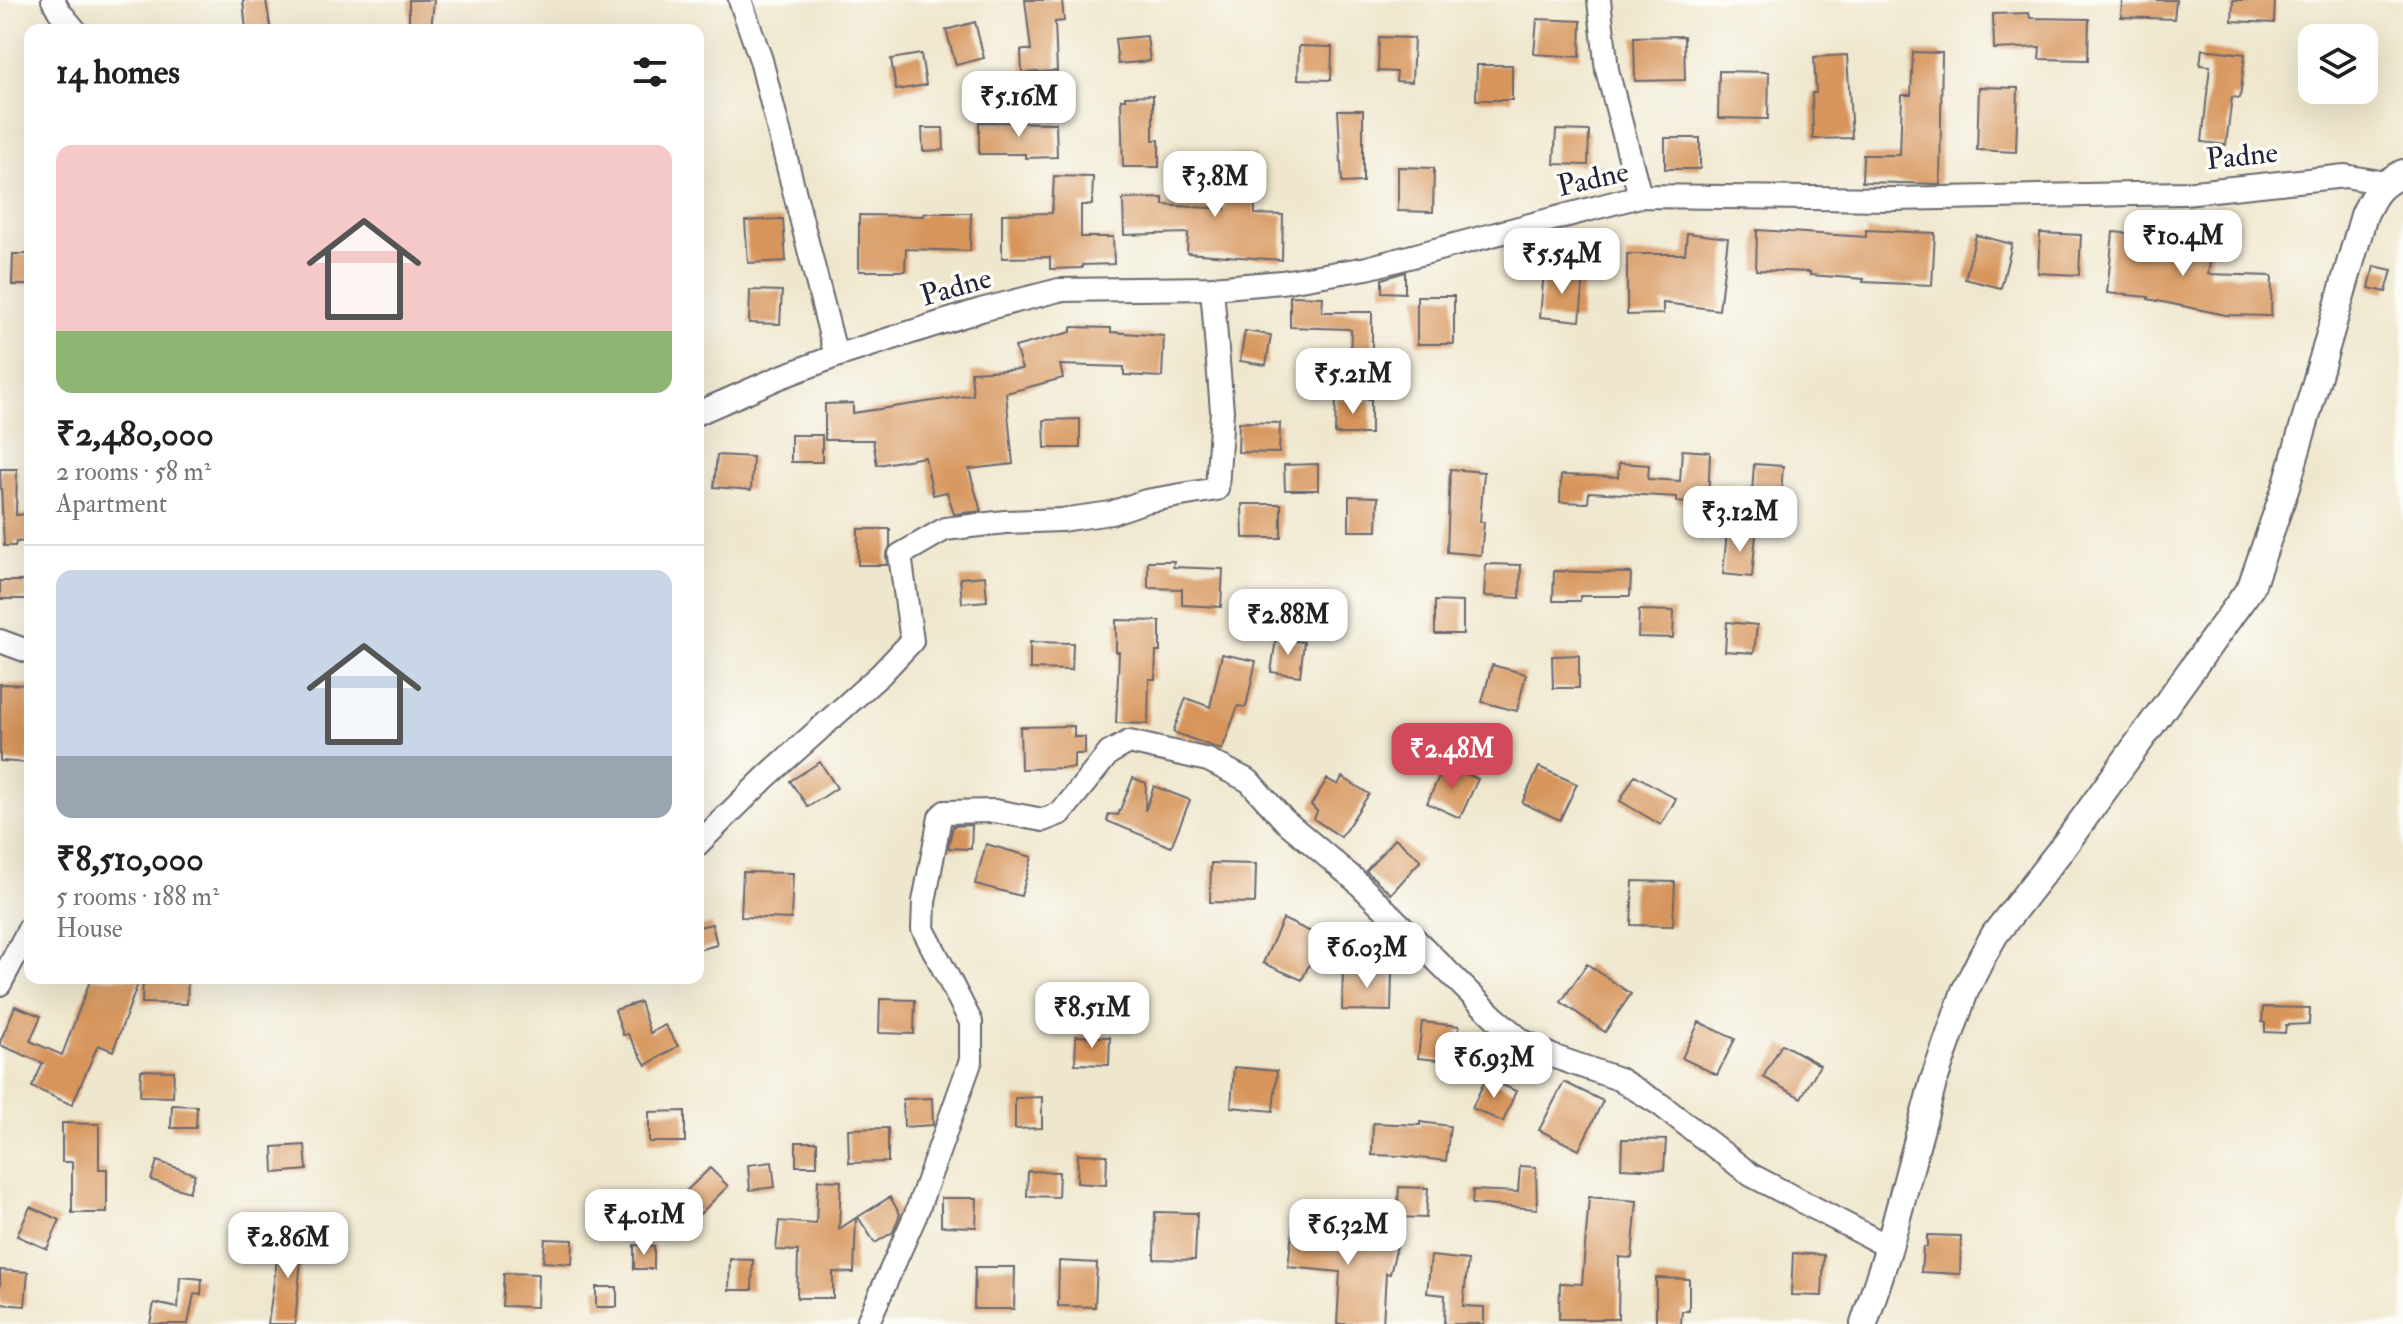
<!DOCTYPE html>
<meta charset="utf-8">
<style>
:root{--surface:#fff;--page:#f2f2f2;--text:#202124;--muted:#757577;--line:#e0e0e0;--accent:#d1495b}
body{margin:0;font-family:"IM FELL Double Pica",serif;background:var(--page);color:var(--text);height:100vh;display:flex;flex-direction:column;font-size:30px;white-space:nowrap}
*{box-sizing:border-box;margin:0}
p{font-size:26px;color:var(--muted)}
.icon{flex:none;width:44px;height:44px;fill:none;stroke:currentColor;stroke-width:2;stroke-linecap:round;stroke-linejoin:round}
.map{position:relative;flex:1;overflow:hidden}
.drawer{position:absolute;left:24px;top:24px;width:680px;height:960px;display:flex;flex-direction:column;background:var(--surface);border-radius:16px;box-shadow:0 8px 32px #0002}
.drawer>*{flex:none}
.buttons{position:absolute;left:2298px;top:24px;display:grid;gap:16px}
.buttons a{display:grid;place-items:center;width:80px;height:80px;border-radius:16px;background:var(--surface);box-shadow:0 8px 32px #0002;font-size:40px}
.price{position:absolute;translate:-50% -68px;padding:0 18px;border-radius:16px;background:#fff;color:#222;font-size:26px;line-height:52px;filter:drop-shadow(0 2px 4px #0008)}
.price::after{content:'';position:absolute;left:50%;top:48px;width:24px;height:18px;margin-left:-12px;background:inherit;clip-path:polygon(0 0,100% 0,50% 100%)}
.price.active{background:var(--accent);color:#fff}
ul{padding:0;list-style:none}
li{display:grid;align-content:center;gap:16px;height:424px;padding:0 32px}
li+li{border-top:2px solid var(--line)}
li span{display:grid;place-items:center;height:248px;border-radius:16px;color:#555}
li>.icon{margin-inline-start:auto}
span .icon{width:144px;height:144px;fill:#fffc;stroke-width:1}
li b{font-size:34px}
h2{display:flex;justify-content:space-between;align-items:center;height:96px;padding:0 32px;font-size:34px}
.map>svg:first-child{display:block}
</style>
<div class="map">
<svg width="2403" height="1324" viewBox="0 0 2403 1324">
<rect width="100%" height="100%" fill="#fdfcf7"/>
<filter id="ink" filterUnits="userSpaceOnUse"><feTurbulence type="fractalNoise" baseFrequency=".0125" numOctaves="2"/><feDisplacementMap in="SourceGraphic" scale="16" xChannelSelector="R" yChannelSelector="G"/><feConvolveMatrix kernelMatrix="1 2 1 2 8 2 1 2 1" color-interpolation-filters="sRGB"/></filter>
<filter id="wash" filterUnits="userSpaceOnUse"><feTurbulence type="fractalNoise" baseFrequency=".006" numOctaves="4" result="noise"/><feDisplacementMap in="SourceGraphic" scale="32" xChannelSelector="R" yChannelSelector="G"/><feGaussianBlur stdDeviation="1.8" result="paint"/><feColorMatrix in="noise" values="0 0 0 0 0 0 0 0 0 0 0 0 0 0 0 0 0 1.4 0 .05"/><feComposite in="paint" operator="in"/></filter>
<g filter="url(#wash)">
<rect width="100%" height="100%" fill="#efe7cd"/>
<g id="blocks">
<path fill="#d7955c" d="M243 0H266L271 30H246Z
M409 0H434L431 30H409Z
M1025 0H1062L1064 21 1055 22 1057 71 1022 73 1021 50H1031Z
M2122 0H2176L2174 19 2121 17Z
M2233 0H2275L2274 23 2232 21Z
M2029 13 2030 18 2089 19 2088 60 2039 59 2040 47 1994 49 1993 14Z
M1537 19 1581 21 1580 57 1534 54Z
M975 22 984 58 956 65 946 30Z
M1147 36 1150 61 1118 64 1115 39Z
M1684 36 1685 80 1635 81 1634 37Z
M1379 37 1414 38 1412 82 1396 81 1397 72 1378 71Z
M1299 46 1332 47 1331 80 1298 79Z
M2202 49 2245 54 2240 98 2232 97 2226 145 2202 142 2210 66 2200 65Z
M1913 52 1942 53 1940 184 1862 182 1863 155H1900L1902 95H1911Z
M921 54 926 85 896 90 891 59Z
M1847 55 1852 138 1813 139 1812 93H1816L1814 57Z
M1477 65H1512V100H1476Z
M1719 71 1769 72 1768 119 1718 118Z
M1979 87 2018 88 2016 152 1977 150Z
M1153 95V140H1159V167H1123L1121 99H1125V96Z
M1338 110H1363V182L1342 183Z
M979 122 1056 123 1057 157 1025 158V154H979Z
M922 128H943L944 150 923 151Z
M1556 130 1589 131 1588 165 1554 164Z
M1665 138H1700V169H1665Z
M1224 155H1255V214L1283 215 1282 260 1187 253 1188 233 1124 235 1123 199 1163 198V205L1225 209Z
M1398 167 1434 168 1433 212 1398 211Z
M1054 176 1093 177 1092 205H1081V237H1113L1114 264 1082 265V268L1050 269V257L1002 258V214L1052 213Z
M924 213H971L970 251 906 249 905 271H859V215L924 216Z
M783 219 786 261 748 263 745 221Z
M1757 230 1866 237V230L1935 233 1932 285 1863 282 1864 279 1810 275V272L1756 270Z
M2113 232 2147 235V238L2212 250 2208 274 2272 276 2271 316 2226 315 2148 299 2149 297 2107 293Z
M1687 233 1728 238 1719 310 1663 303V314L1627 315V254H1685Z
M2040 233 2081 235 2079 275 2038 273Z
M1976 235 2012 244 2001 288 1965 279Z
M13 254H30V285H12Z
M2374 266 2392 270 2386 292 2369 288Z
M1544 271 1584 274 1580 321 1540 317Z
M1405 272V293L1382 292V279Z
M750 290 782 291 780 324 749 323Z
M1290 296 1323 297 1322 312H1372V357L1350 356 1351 330 1348 329 1290 327Z
M1417 296H1454V344H1417Z
M1071 327 1111 328V332L1164 336 1162 377 1124 375V367L1060 365 1063 378 1006 393 1013 464 969 469 981 511 954 514 947 492 933 495 925 457 877 465 873 440H825V404L853 403V413L973 395 971 372 1022 369 1015 347 1071 332Z
M1245 331 1271 335 1266 365 1240 361Z
M1336 398 1371 399V434H1335Z
M1080 419V448H1045L1044 420Z
M1239 422 1280 423 1279 453 1238 452Z
M791 435H822V462H791Z
M1682 450 1710 452 1708 505 1677 502V497L1589 492 1588 503 1560 502 1561 475 1618 477 1619 463 1649 465 1648 479 1680 481Z
M717 455 753 457 751 490 714 487Z
M1318 464V490H1285L1284 465Z
M1754 464 1783 466 1781 495 1752 493Z
M0 469H17L16 515 30 514V541L16 542 15 546H4Z
M1450 469 1484 472 1480 522H1484L1481 555 1447 552Z
M1349 496 1378 497 1377 531H1349Z
M1242 504H1281V538H1243Z
M858 529H890V546L886 556 887 565H858Z
M1727 531 1756 534 1752 577 1723 574Z
M1148 561H1174L1173 567 1223 569 1221 607 1182 605V589L1148 588Z
M1486 564 1521 565 1520 598 1484 596Z
M1554 571 1631 573 1630 596H1580V601H1553Z
M985 576 987 601 962 603 960 578Z
M0 581H28V599H0Z
M1435 601 1463 602V634H1435Z
M1639 610 1674 611 1673 638 1638 637Z
M1116 620 1160 621V652H1156L1155 679H1149L1148 724 1116 723 1119 652H1116Z
M1727 622 1757 625 1754 653 1725 651Z
M1276 639 1304 642 1300 676 1271 672Z
M1030 642 1073 643 1072 670 1030 669Z
M1222 654 1256 661 1246 707 1238 706 1222 750 1173 732 1186 698 1210 707Z
M1579 655V688H1553L1552 656Z
M1492 665 1526 674 1517 711 1482 702Z
M0 684 30 685V763L0 761Z
M1074 726V737H1085V754H1074V768L1021 769 1020 727Z
M820 762 837 788 808 807 790 781Z
M1445 764 1478 779 1460 818 1427 803Z
M1539 767 1577 784 1560 820 1522 803Z
M1635 775 1676 799 1661 825 1620 801Z
M1342 777 1369 794 1341 837 1314 819 1317 811 1311 805 1327 779 1338 785Z
M1133 778 1146 783 1145 811 1154 786 1190 800 1171 847 1107 821 1109 814 1118 815Z
M972 825 971 849 948 848 953 826Z
M1395 838 1421 860 1391 894 1366 871Z
M986 844 1032 857 1021 896 975 884Z
M1211 863 1256 864 1255 903 1210 902Z
M743 872 793 873 791 919 741 917Z
M1633 881 1675 882 1673 926 1631 925Z
M1283 919 1322 937 1302 980 1263 963Z
M712 924 717 945 698 950V927Z
M1587 964 1631 994 1605 1032 1561 1002Z
M1343 969 1392 970 1391 1011 1342 1010Z
M91 978H140L113 1051 98 1045 72 1105 32 1087 43 1063 0 1045V1042L15 1006 41 1016 30 1041 62 1055Z
M143 978H188L187 1004 142 1003Z
M880 999 915 1000 914 1034 879 1033Z
M640 1002 650 1033 665 1025 678 1046 646 1065 628 1034 623 1035 615 1010Z
M2263 1007 2310 1008 2309 1024 2286 1025 2285 1033 2265 1032V1023L2262 1022Z
M1422 1022 1459 1026 1456 1062 1418 1058Z
M1699 1022 1735 1039 1717 1075 1682 1058Z
M1076 1036 1110 1037 1109 1065 1075 1064Z
M1782 1044 1820 1065 1801 1098 1763 1077Z
M1234 1067 1277 1071 1273 1111 1231 1107Z
M141 1070 174 1071 173 1097 140 1096Z
M1486 1078 1516 1091 1503 1122 1472 1108Z
M1564 1082 1603 1101 1579 1150 1539 1130Z
M1042 1097V1128L1015 1129V1098Z
M932 1098 933 1125 904 1127 903 1099Z
M172 1105 197 1106 196 1128H171Z
M685 1111V1142H649V1112Z
M1420 1122 1450 1126 1446 1161 1401 1156 1372 1155 1373 1123 1420 1125Z
M62 1123 99 1124V1169H107V1213H72V1162H62Z
M888 1128V1162L849 1163 848 1129Z
M1622 1139 1666 1140 1664 1170 1621 1168Z
M796 1142H817V1166H796Z
M305 1145 307 1170 274 1173 273 1147Z
M1078 1154 1107 1155 1106 1185 1077 1183Z
M157 1161 195 1174 189 1192 151 1180Z
M772 1162 775 1187 750 1190 748 1165Z
M1520 1166 1536 1167 1537 1209 1472 1204 1473 1190 1518 1192Z
M710 1168 728 1186 700 1214 681 1196Z
M1028 1171 1059 1172 1058 1197 1027 1196Z
M818 1180 841 1181 839 1229 856 1218 854 1273 833 1272V1298H797L798 1251 776 1250 779 1221 816 1224Z
M1399 1187 1428 1188 1426 1218 1397 1217Z
M890 1197 900 1214 893 1232 875 1243 858 1217Z
M1589 1197 1637 1201 1632 1258 1619 1257 1618 1319H1559L1560 1283 1582 1284Z
M941 1198H977L976 1227 941 1226Z
M30 1207 60 1220 47 1249 17 1236Z
M1155 1212 1197 1213 1195 1260 1154 1259Z
M246 1219 273 1223 270 1248 243 1244Z
M1293 1223 1357 1230V1228L1399 1238 1390 1274 1386 1273 1383 1324H1337L1340 1272 1288 1267Z
M1927 1235 1961 1236 1960 1274 1921 1272 1923 1247H1927Z
M280 1238 315 1241 313 1259 301 1258 295 1324H268Z
M545 1239 573 1240 572 1264 543 1262Z
M634 1245 654 1246V1269H634Z
M1793 1253 1824 1255 1822 1296 1791 1295Z
M1431 1256 1468 1260 1463 1306 1484 1307V1324H1444L1445 1295 1427 1293Z
M730 1259 753 1260 752 1290H729Z
M1059 1261 1097 1263 1095 1307 1058 1306Z
M975 1267H1015L1014 1309H974Z
M0 1270 28 1272 25 1306 0 1304Z
M504 1273 538 1274 537 1307 502 1306Z
M180 1277 202 1279 201 1295 194 1294 188 1324H150L154 1303 178 1308Z
M1656 1278 1689 1279V1311H1682L1681 1324H1656Z
M596 1287H617V1307H596Z"/>
</g>
</g>
<g filter="url(#ink)">
<use href="#blocks" fill-opacity="0" stroke="#6a676e" stroke-width="2"/>
<g fill="none" stroke-linecap="round" stroke-linejoin="round">
<defs>
<path id="minor" d="M53 0 59 11 75 30
M740 0 761 60 836 356
M1599 0 1607 70 1640 196
M698 413 778 378 836 356 981 310 1059 290 1212 288 1282 282 1367 268 1640 196 1893 199 2185 193 2345 176 2385 183
M0 641 30 652
M698 844 766 777 881 674 912 641 900 555 945 529 1005 522 1061 520 1111 513 1146 501 1217 489 1222 411 1212 288
M0 984 30 927
M867 1324 916 1214 971 1060V1022L923 929 924 902 940 817 945 812 995 811 1043 820 1061 813 1109 753 1129 742 1208 760 1249 781 1284 820 1355 880 1495 1018 1521 1040 1552 1056 1619 1079 1661 1105 1751 1175 1889 1247"/>
<path id="major" d="M1864 1324 1889 1247 1933 1083 1965 991 1983 955 1995 934 2066 843 2251 587 2286 487 2364 215C2375 191 2380 185 2403 173"/>
</defs>
<use href="#minor" stroke="#6a676e" stroke-width="26"/>
<use href="#major" stroke="#6a676e" stroke-width="30"/>
<use href="#minor" stroke="#fff" stroke-width="22"/>
<use href="#major" stroke="#fff" stroke-width="26"/>
</g>
</g>
<g text-anchor="middle" dominant-baseline="central" stroke-width="7" stroke-linejoin="round" paint-order="stroke">
<g font-size="30" fill="#22223b" stroke="#fdfcf7">
<text transform="translate(2242 156) rotate(-6)">Padne</text>
<text transform="translate(1593 179) rotate(-13)">Padne</text>
<text transform="translate(956 287) rotate(-16)">Padne</text>
</g>
</g>
</svg>
<div class="buttons">
<a><svg class="icon" aria-label="layers" viewBox="0 0 24 24"><path d="M12 4l9 5-9 5-9-5zM3 14l9 5 9-5"/></svg></a>
</div>
<b class="price" style="left:1019px;top:139px">₹5.16M</b>
<b class="price" style="left:1215px;top:219px">₹3.8M</b>
<b class="price" style="left:2183px;top:278px">₹10.4M</b>
<b class="price" style="left:1562px;top:296px">₹5.54M</b>
<b class="price" style="left:1353px;top:416px">₹5.21M</b>
<b class="price" style="left:1740px;top:554px">₹3.12M</b>
<b class="price" style="left:1288px;top:657px">₹2.88M</b>
<b class="price active" style="left:1452px;top:791px">₹2.48M</b>
<b class="price" style="left:1367px;top:990px">₹6.03M</b>
<b class="price" style="left:1092px;top:1050px">₹8.51M</b>
<b class="price" style="left:1494px;top:1100px">₹6.93M</b>
<b class="price" style="left:644px;top:1257px">₹4.01M</b>
<b class="price" style="left:1348px;top:1267px">₹6.32M</b>
<b class="price" style="left:288px;top:1280px">₹2.86M</b>
<section class="drawer">
<h2>14 homes<svg class="icon" aria-label="filters" viewBox="0 0 24 24"><path d="M4 7h16M4 17h16"/><circle cx="9" cy="7" r="2"/><circle cx="15" cy="17" r="2"/></svg></h2>
<ul>
<li><span style="background:linear-gradient(#f6c9c9 75%,#8fb573 0)"><svg class="icon" aria-label="home" viewBox="0 0 24 24"><path d="M3 11l9-7 9 7M6 9v11h12V9"/></svg></span><div><b>₹2,480,000</b><p>2 rooms · 58 m²</p><p>Apartment</p></div></li>
<li><span style="background:linear-gradient(#c9d6e8 75%,#9aa5b1 0)"><svg class="icon" aria-label="home" viewBox="0 0 24 24"><path d="M3 11l9-7 9 7M6 9v11h12V9"/></svg></span><div><b>₹8,510,000</b><p>5 rooms · 188 m²</p><p>House</p></div></li>
</ul>
</section>
</div>
